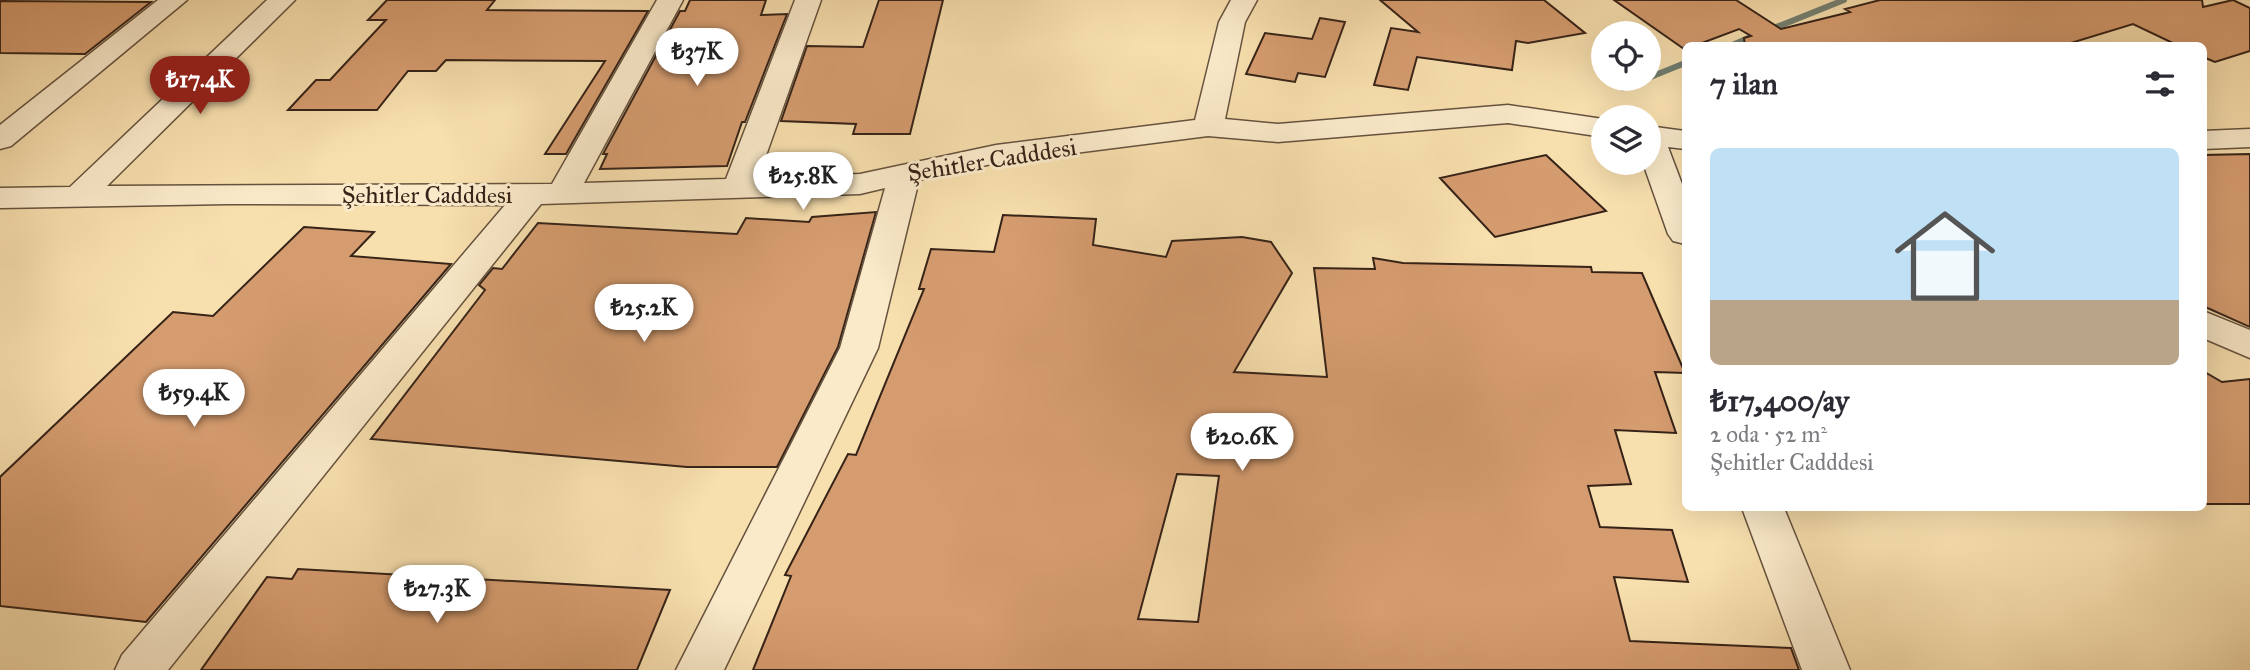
<!DOCTYPE html>
<html lang="tr">
<meta charset="utf-8">
<style>
:root{--surface:#fff;--page:#f2f2f3;--text:#2b2b33;--muted:#7c7c81;--accent:#8f2418}
body{margin:0;font-family:"IM FELL Great Primer",serif;background:var(--page);color:var(--text);height:100vh;display:flex;flex-direction:column;font-size:26px;white-space:nowrap}
*{box-sizing:border-box;margin:0}
p{font-size:23px;color:var(--muted)}
.icon{flex:none;width:38px;height:38px;fill:none;stroke:currentColor;stroke-width:2;stroke-linecap:round;stroke-linejoin:round}
.map{position:relative;flex:1;overflow:hidden}
.drawer{position:absolute;left:1682px;top:42px;width:525px;height:469px;display:flex;flex-direction:column;background:var(--surface);border-radius:10px;box-shadow:0 7px 28px #0002}
.drawer>*{flex:none}
.buttons{position:absolute;left:1591px;top:21px;display:grid;gap:14px}
.buttons a{display:grid;place-items:center;width:70px;height:70px;border-radius:50%;background:var(--surface);box-shadow:0 7px 28px #0002;font-size:35px}
.price{position:absolute;translate:-50% -60px;padding:0 16px;border-radius:24px;background:#fff;color:#222;font-size:23px;line-height:46px;filter:drop-shadow(0 2px 4px #0008)}
.price::after{content:'';position:absolute;left:50%;top:42px;width:21px;height:16px;margin-left:-10px;background:inherit;clip-path:polygon(0 0,100% 0,50% 100%)}
.price.selected{background:var(--accent);color:#fff}
ul{padding:0;list-style:none}
li{display:grid;align-content:center;gap:14px;height:371px;padding:0 28px}
li span{display:grid;place-items:center;height:217px;border-radius:10px;color:#555}
li>.icon{margin-inline-start:auto}
span .icon{width:126px;height:126px;fill:#fffc;stroke-width:1}
li b{font-size:30px}
h2{display:flex;justify-content:space-between;align-items:center;height:84px;padding:0 28px;font-size:30px}
.map>svg:first-child{display:block}
</style>
<div class="map">
<svg width="2250" height="670" viewBox="0 0 2250 670">
<rect width="100%" height="100%" fill="#f8dfae"/>
<filter id="stains"><feTurbulence type="fractalNoise" baseFrequency=".00286" numOctaves="4"/><feColorMatrix values="0 0 0 0 .2 0 0 0 0 .09 0 0 0 0 .02 0 0 0 .5 -.17"/></filter>
<radialGradient id="worn" r=".72"><stop offset=".6" stop-color="#630" stop-opacity="0"/><stop offset="1" stop-color="#630" stop-opacity=".3"/></radialGradient>
<g fill="none" stroke-linecap="round" stroke-linejoin="round">
<path stroke="#747f71" stroke-width="6" d="M1769 30 1844 0
M1730 46 1753 36
M1648 78 1685 63
M1623 88 1646 79"/>
</g>
<path fill="#d59c6f" stroke="#362318" stroke-width="2" fill-rule="evenodd" d="M387 0H495L487 10 648 11 566 154H545L605 61 446 60 436 71H408L377 110H288L316 80H330L386 20H368Z
M690 0H766L761 15 787 14 745 122H742L727 166 600 169 607 154H603L680 11H685Z
M879 0H943L910 134H853L856 124 781 121 807 46 863 47Z
M1380 0H1544L1585 33 1528 43 1516 41 1512 70 1417 57 1408 90 1374 85 1391 28 1418 32Z
M1614 0H1736L1781 29 1850 12 1845 9 1880 0H2202L2203 7 2233 0 2250 8V51L2215 62 2203 57V46H2179L2133 24 2061 46H1745L1744 38 1751 36 1739 29 1694 46H1685L1684 49Z
M0 1 151 2 85 54 0 53Z
M1320 18 1345 22 1325 77 1298 73 1295 82 1246 74 1265 33 1312 39Z
M2250 154V327L2203 306V155Z
M1546 155 1606 211 1495 237 1440 178Z
M876 212 838 347 777 467H687L371 439 485 290 479 285 493 268 502 269 538 223 737 234 746 218 809 222 812 217Z
M1003 215 1096 219 1093 245 1166 257 1172 241 1242 237 1271 242 1292 273 1234 372 1327 377 1314 268 1375 269 1373 258 1403 263 1591 267 1592 272 1642 273 1685 373 1655 372 1676 433 1615 430 1631 484 1588 486 1600 527 1672 530 1688 582 1614 577 1630 641 1791 648 1799 670H753L791 576 785 575 848 454 856 455 924 289H919L931 249 994 252ZM1177 474 1219 476 1198 622 1138 619Z
M304 227 374 232 351 256 451 264 146 622 0 606V477L173 312 213 316Z
M2203 371 2222 382 2250 379V504H2203Z
M298 569 404 575 670 590 637 670H201L267 577 292 579Z"/>
<g fill="none" stroke-linecap="round" stroke-linejoin="round">
<defs>
<path id="minor" d="M158 0H187L11 146 0 149V125Z
M267 0H295L107 186 552 184 657 0H683L584 183 726 179 795 0H821L758 178 860 174 996 145 1195 120 1219 22 1231 0H1257L1245 22 1225 119 1278 124 1508 105 1603 119V137L1508 123 1278 142 1208 136 996 163 919 180 878 348 724 670H676L840 348 885 188 860 194 541 204 168 670H115L122 655 505 205 228 204 0 208V188L70 187Z
M1648 126 1685 131V149L1668 147 1685 192V244L1673 241 1668 234 1643 163H1648Z
M2250 129V147L2203 149V131Z
M2203 311 2250 330V358L2203 338Z
M1742 508H1784L1850 670H1802Z"/>
</defs>
<use href="#minor" stroke="#66523e" stroke-width="3"/>
<use href="#minor" fill="#faeaca" fill-rule="evenodd"/>
</g>
<g text-anchor="middle" dominant-baseline="central" stroke-width="6" stroke-linejoin="round" paint-order="stroke">
<g font-size="24" fill="#362318" stroke="#faeaca">
<text transform="translate(992 160) rotate(-9)">Şehitler Cadddesi</text>
<text x="427" y="195">Şehitler Cadddesi</text>
</g>
</g>
<rect width="100%" height="100%" filter="url(#stains)"/>
<rect width="100%" height="100%" fill="url(#worn)"/>
</svg>
<div class="buttons">
<a><svg class="icon" aria-label="locate" viewBox="0 0 24 24"><circle cx="12" cy="12" r="6"/><path d="M12 2v4M12 18v4M2 12h4M18 12h4"/></svg></a>
<a><svg class="icon" aria-label="layers" viewBox="0 0 24 24"><path d="M12 4l9 5-9 5-9-5zM3 14l9 5 9-5"/></svg></a>
</div>
<b class="price" style="left:697px;top:88px">₺37K</b>
<b class="price selected" style="left:200px;top:116px">₺17.4K</b>
<b class="price" style="left:803px;top:212px">₺25.8K</b>
<b class="price" style="left:644px;top:344px">₺25.2K</b>
<b class="price" style="left:194px;top:429px">₺59.4K</b>
<b class="price" style="left:1242px;top:473px">₺20.6K</b>
<b class="price" style="left:437px;top:625px">₺27.3K</b>
<section class="drawer">
<h2>7 ilan<svg class="icon" aria-label="filters" viewBox="0 0 24 24"><path d="M4 7h16M4 17h16"/><circle cx="9" cy="7" r="2"/><circle cx="15" cy="17" r="2"/></svg></h2>
<ul>
<li><span style="background:linear-gradient(#bfe0f5 70%,#b9a48a 0)"><svg class="icon" aria-label="home" viewBox="0 0 24 24"><path d="M3 11l9-7 9 7M6 9v11h12V9"/></svg></span><div><b>₺17,400/ay</b><p>2 oda · 52 m²</p><p>Şehitler Cadddesi</p></div></li>
</ul>
</section>
</div>
